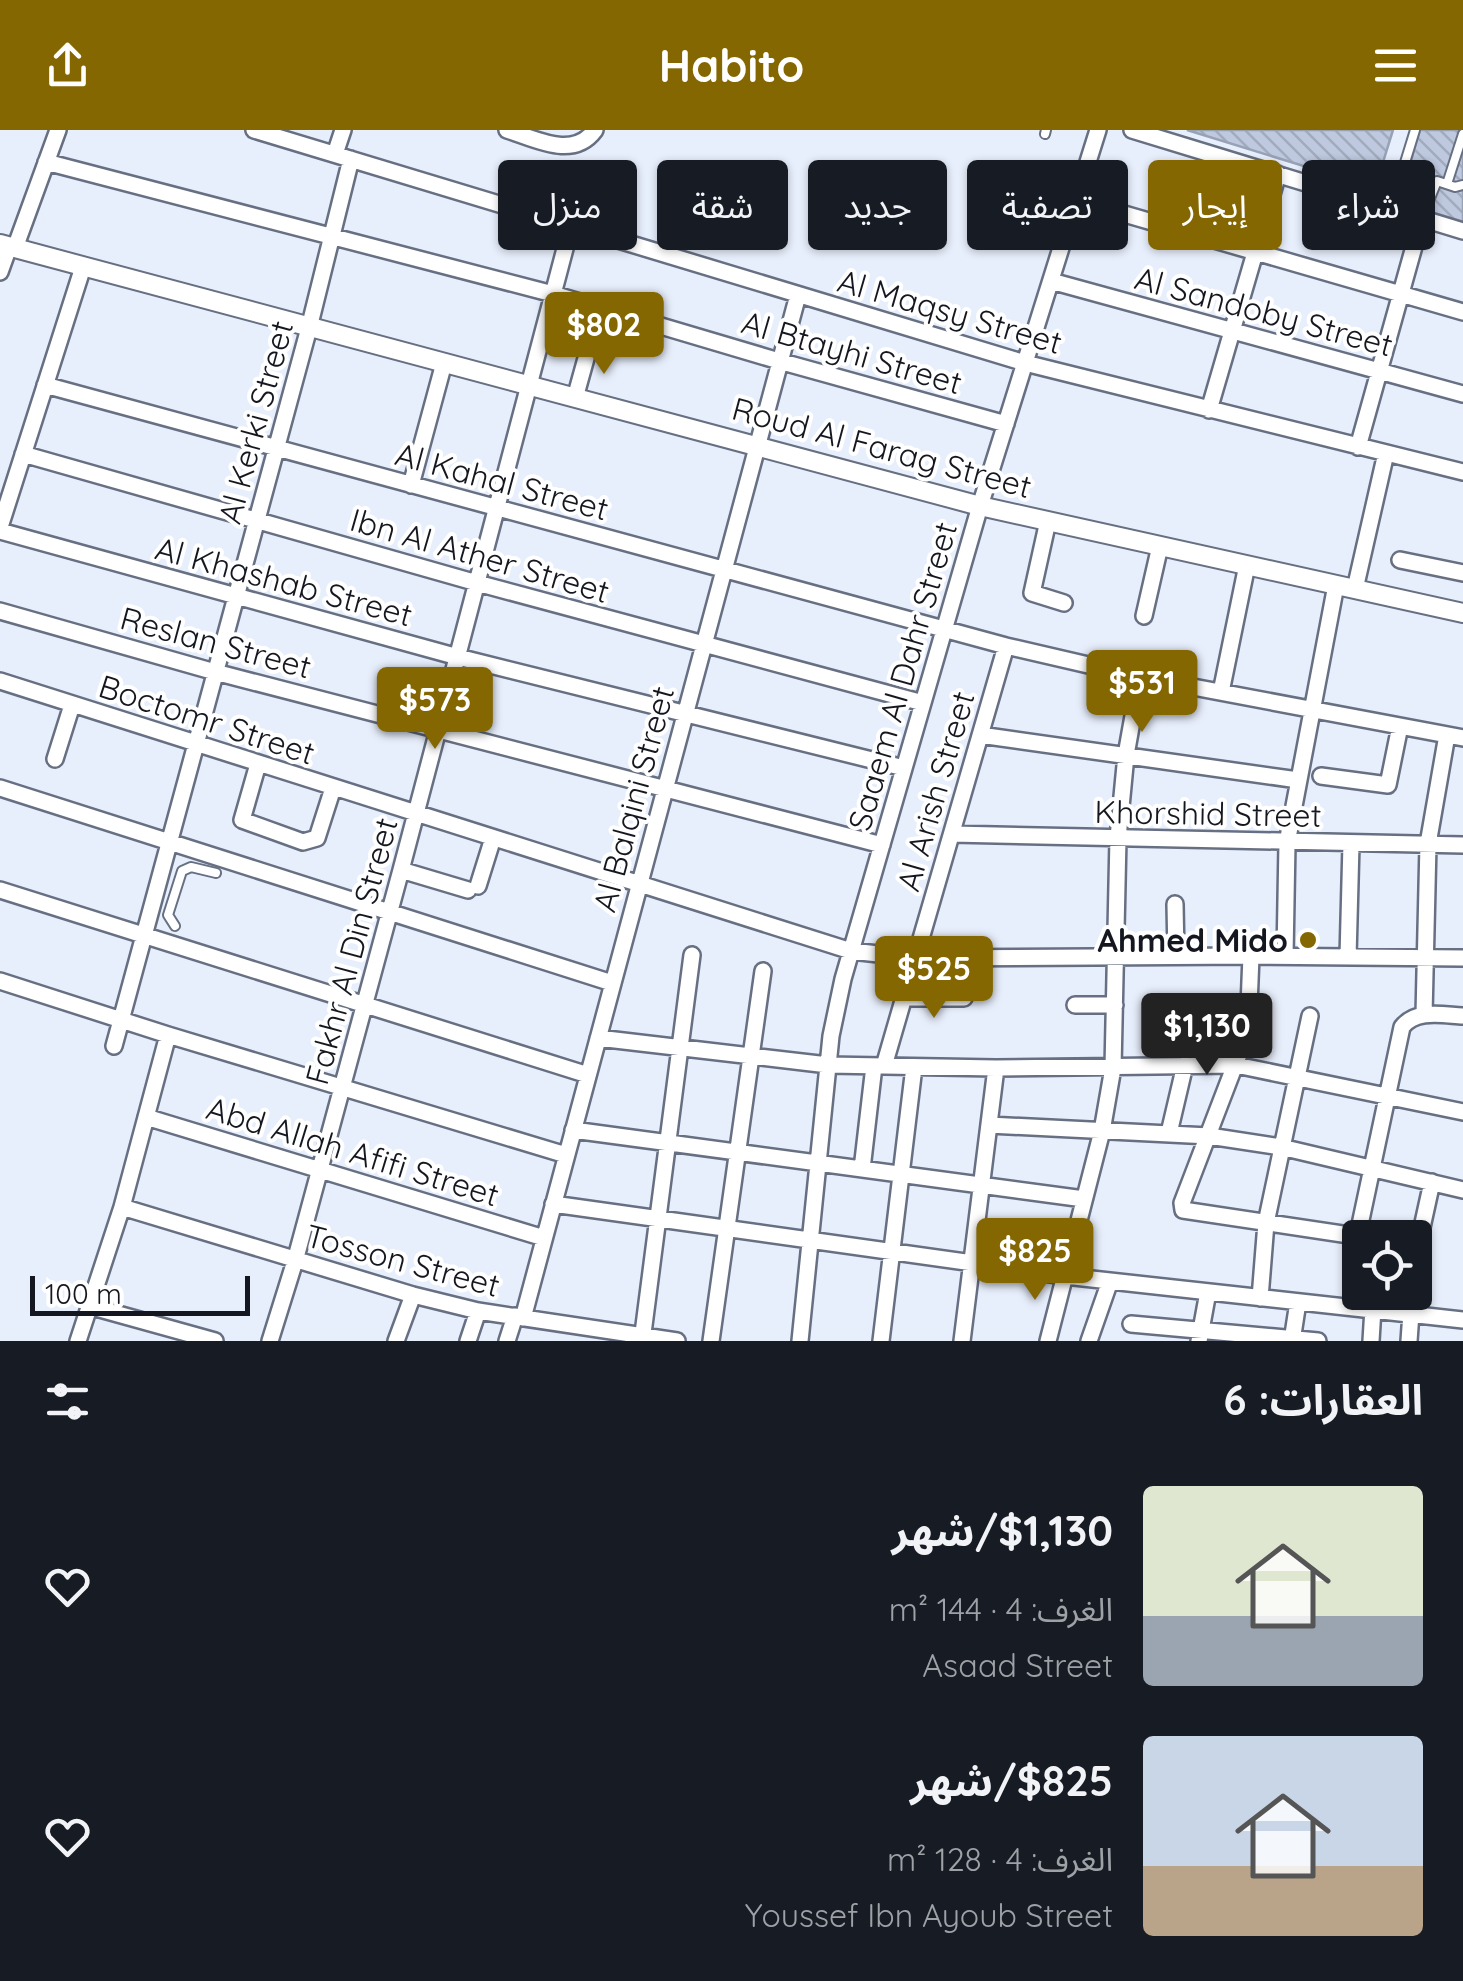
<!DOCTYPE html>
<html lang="ar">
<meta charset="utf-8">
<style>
:root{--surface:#171b24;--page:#242831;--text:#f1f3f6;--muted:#9ea1a6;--accent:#846700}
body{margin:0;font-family:Quicksand,"Noto Sans Arabic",sans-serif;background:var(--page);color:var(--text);direction:rtl;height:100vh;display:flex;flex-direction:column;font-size:38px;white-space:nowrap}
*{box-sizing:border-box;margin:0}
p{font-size:32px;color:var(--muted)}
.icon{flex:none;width:55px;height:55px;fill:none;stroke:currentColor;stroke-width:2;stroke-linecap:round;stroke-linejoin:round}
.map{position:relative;height:1211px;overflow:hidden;direction:ltr}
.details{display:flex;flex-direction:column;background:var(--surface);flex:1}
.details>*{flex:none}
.hud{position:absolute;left:30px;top:30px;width:1405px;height:90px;direction:rtl;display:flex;gap:20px}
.tools{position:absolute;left:1342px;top:1090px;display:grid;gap:20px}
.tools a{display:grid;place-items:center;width:90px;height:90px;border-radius:10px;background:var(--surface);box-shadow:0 2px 8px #0004;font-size:50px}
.scale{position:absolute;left:30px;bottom:25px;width:220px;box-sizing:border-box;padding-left:10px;border:5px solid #14171f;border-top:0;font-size:28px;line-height:35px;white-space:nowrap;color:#14171f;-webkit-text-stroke:8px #fff;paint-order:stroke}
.price{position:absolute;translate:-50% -85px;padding:0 22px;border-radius:10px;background:var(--accent);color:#fff;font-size:32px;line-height:65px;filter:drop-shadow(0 2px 5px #0008)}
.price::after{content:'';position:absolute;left:50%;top:60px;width:30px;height:22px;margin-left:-15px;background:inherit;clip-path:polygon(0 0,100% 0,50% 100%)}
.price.selected{background:#222;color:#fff}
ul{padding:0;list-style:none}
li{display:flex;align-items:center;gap:30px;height:250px;padding:0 40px}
li span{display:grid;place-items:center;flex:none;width:280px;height:200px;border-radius:10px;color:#555}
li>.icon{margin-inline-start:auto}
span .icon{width:120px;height:120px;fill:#fffc;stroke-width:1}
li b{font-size:42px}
h2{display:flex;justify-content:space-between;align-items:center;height:120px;padding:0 40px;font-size:42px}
.pill{padding:0 35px;border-radius:10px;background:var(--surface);box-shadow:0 2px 8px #0004;font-size:35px;line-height:90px}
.pill.selected{background:var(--accent);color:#fff}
header{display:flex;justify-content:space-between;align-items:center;height:130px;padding:0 40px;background:var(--accent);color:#fff;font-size:45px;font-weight:700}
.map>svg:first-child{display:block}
</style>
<header><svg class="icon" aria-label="menu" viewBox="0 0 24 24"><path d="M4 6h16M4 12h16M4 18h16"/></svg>Habito<svg class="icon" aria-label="share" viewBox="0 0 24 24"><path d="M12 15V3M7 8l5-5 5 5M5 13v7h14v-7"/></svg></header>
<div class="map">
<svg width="1463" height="1211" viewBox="0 0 1463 1211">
<defs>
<pattern id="building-back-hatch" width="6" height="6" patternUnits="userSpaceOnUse" patternTransform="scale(2.5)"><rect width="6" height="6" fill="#bec8de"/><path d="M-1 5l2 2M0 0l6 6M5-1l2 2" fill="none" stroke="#a2abbe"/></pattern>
</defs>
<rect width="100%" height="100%" fill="#e8effc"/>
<path fill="url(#building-back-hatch)" stroke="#98a2b7" stroke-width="2.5" d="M1187 0H1393L1375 58Z
M1420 0H1463V94L1398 75Z"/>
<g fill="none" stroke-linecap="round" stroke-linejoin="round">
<defs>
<path id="service" d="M1045 4 1046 0
M1447 54 1463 4
M1391 78 1415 0
M1422 88 1437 51 1455 57 1463 55
M175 796 168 785 182 741 191 737 216 743"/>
<path id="minor" d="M254 0 1025 233 1463 342
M507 0C536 9 573 30 595 0
M1132 0 1463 101
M335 24 343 0
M46 32 553 164 779 231 1006 294
M1076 70 1463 182
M15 118 58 0
M0 142 9 117
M1051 151 1463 264
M45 255 1006 516 1140 547 1463 608
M575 268 590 214
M1209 280 1278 44
M1358 317 1422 88
M23 324 477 453 923 573
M411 355 444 233
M1048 391 1032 463 1064 473
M0 397 83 137
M0 401 458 527 904 638
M1400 430 1463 443
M1355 459 1386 323
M0 481 215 542 882 715
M1144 486 1160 416
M0 551 851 821 915 828 1251 826 1463 828
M1221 562 1247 435
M980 605 1298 650
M55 629 72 575
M258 634 242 690 303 712 317 708 333 658
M1321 646 1388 655 1400 596
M0 658 612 853
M952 704 1463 715
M401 740 468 760
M478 756 493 708
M0 760 588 945
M1175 774 1176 826
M1251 826 1248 901 1182 1073 1183 1080 1369 1108
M1285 826 1287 713 1336 455
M1348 827 1351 714
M0 851 168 905 566 1025
M904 868H964
M1075 875H1115
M1424 885 1428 714 1447 605
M598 908 828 935 996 938 1236 935 1463 982
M114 916 309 198 351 29
M884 936 1006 516
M146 987 544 1108
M989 995 1209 1006 1281 1017 1463 1060
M573 1000 1084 1069
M1169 1003 1185 935
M862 1039 874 936
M553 1074 1065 1146 1463 1190
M122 1077 413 1165 478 1181 677 1211
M1421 1102 1432 1052
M1358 1104 1402 897C1416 879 1442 885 1463 886
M1260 1168 1266 1093 1310 886
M89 1176 215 1211
M523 1188 798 165
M1131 1194 1318 1211
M78 1211 122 1077 168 905
M270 1211 295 1131 401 740 571 96
M396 1211 413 1165
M468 1211 478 1181
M507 1211 515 1186
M642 1211 692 825
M711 1211 763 841
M800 1211 831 906 843 849 980 376 1098 0
M881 1211 914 937
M962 1211 996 938
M1048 1211 1102 1001 1113 938 1118 708 1126 625 1140 547
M1089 1211 1110 1151
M1199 1211 1208 1162
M1292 1211 1298 1172
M1371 1211 1374 1162
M1409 1211 1411 1183"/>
<path id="tertiary" d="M0 114 980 376 1463 483"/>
</defs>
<use href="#service" stroke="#677083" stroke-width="12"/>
<use href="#minor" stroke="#677083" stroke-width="20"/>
<use href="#tertiary" stroke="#677083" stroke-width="22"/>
<use href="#service" stroke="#fff" stroke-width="8"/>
<use href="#minor" stroke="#fff" stroke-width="15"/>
<use href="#tertiary" stroke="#fff" stroke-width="18"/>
</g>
<circle fill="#846700" stroke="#fff" stroke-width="4" cx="1308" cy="810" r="10"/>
<g text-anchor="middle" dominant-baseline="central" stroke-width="8" stroke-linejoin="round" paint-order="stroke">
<g font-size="32" fill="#14171f" stroke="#fff">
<text transform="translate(950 181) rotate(16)">Al Maqsy Street</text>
<text transform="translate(1264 181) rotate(15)">Al Sandoby Street</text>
<text transform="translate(852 222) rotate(16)">Al Btayhi Street</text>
<text transform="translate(255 292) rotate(-75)">Al Kerki Street</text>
<text transform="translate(882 317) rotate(15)">Roud Al Farag Street</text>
<text transform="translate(502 351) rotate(15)">Al Kahal Street</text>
<text transform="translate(480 425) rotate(16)">Ibn Al Ather Street</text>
<text transform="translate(284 451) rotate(15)">Al Khashab Street</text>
<text transform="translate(216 512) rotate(15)">Reslan Street</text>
<text transform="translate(902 546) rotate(-74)">Saaem Al Dahr Street</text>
<text transform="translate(207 589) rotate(18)">Boctomr Street</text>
<text transform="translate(935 661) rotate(-74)">Al Arish Street</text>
<text transform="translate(633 669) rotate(-75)">Al Balqini Street</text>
<text transform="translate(1208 683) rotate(1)">Khorshid Street</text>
<text transform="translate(351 821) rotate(-75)">Fakhr Al Din Street</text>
<text transform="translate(353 1021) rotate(17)">Abd Allah Afifi Street</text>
<text transform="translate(403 1130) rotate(15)">Tosson Street</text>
</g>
<g font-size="32" font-weight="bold" fill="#14171f" stroke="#fff" text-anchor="end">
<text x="1288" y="810">Ahmed Mido</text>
</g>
</g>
</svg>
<div class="tools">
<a><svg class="icon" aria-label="locate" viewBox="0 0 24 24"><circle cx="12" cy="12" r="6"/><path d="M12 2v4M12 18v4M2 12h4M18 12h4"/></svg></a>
</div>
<div class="scale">100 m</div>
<b class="price" style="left:604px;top:247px">$802</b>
<b class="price" style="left:1142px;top:605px">$531</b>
<b class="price" style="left:435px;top:622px">$573</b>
<b class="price" style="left:934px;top:891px">$525</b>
<b class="price selected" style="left:1207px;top:948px">$1,130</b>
<b class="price" style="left:1035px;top:1173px">$825</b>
<div class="hud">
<a class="pill">شراء</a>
<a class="pill selected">إيجار</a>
<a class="pill">تصفية</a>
<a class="pill">جديد</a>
<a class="pill">شقة</a>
<a class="pill">منزل</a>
</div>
</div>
<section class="details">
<h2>العقارات: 6<svg class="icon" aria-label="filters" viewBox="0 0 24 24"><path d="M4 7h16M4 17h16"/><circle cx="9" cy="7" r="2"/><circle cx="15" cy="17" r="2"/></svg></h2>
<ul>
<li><span style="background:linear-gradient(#dfe7d0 65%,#9aa5b1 0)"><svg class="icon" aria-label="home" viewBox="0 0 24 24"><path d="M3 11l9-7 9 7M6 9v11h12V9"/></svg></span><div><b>$1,130/شهر</b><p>الغرف: 4 · 144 m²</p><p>Asaad Street</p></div><svg class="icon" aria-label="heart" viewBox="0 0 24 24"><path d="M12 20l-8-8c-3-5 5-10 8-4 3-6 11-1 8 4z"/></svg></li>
<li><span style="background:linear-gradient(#c9d6e8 65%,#b9a48a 0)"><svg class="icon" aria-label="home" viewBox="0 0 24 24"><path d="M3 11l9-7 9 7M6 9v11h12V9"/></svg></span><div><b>$825/شهر</b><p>الغرف: 4 · 128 m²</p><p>Youssef Ibn Ayoub Street</p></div><svg class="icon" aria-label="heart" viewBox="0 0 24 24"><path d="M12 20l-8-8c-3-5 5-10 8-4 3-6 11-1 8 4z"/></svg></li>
</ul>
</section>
